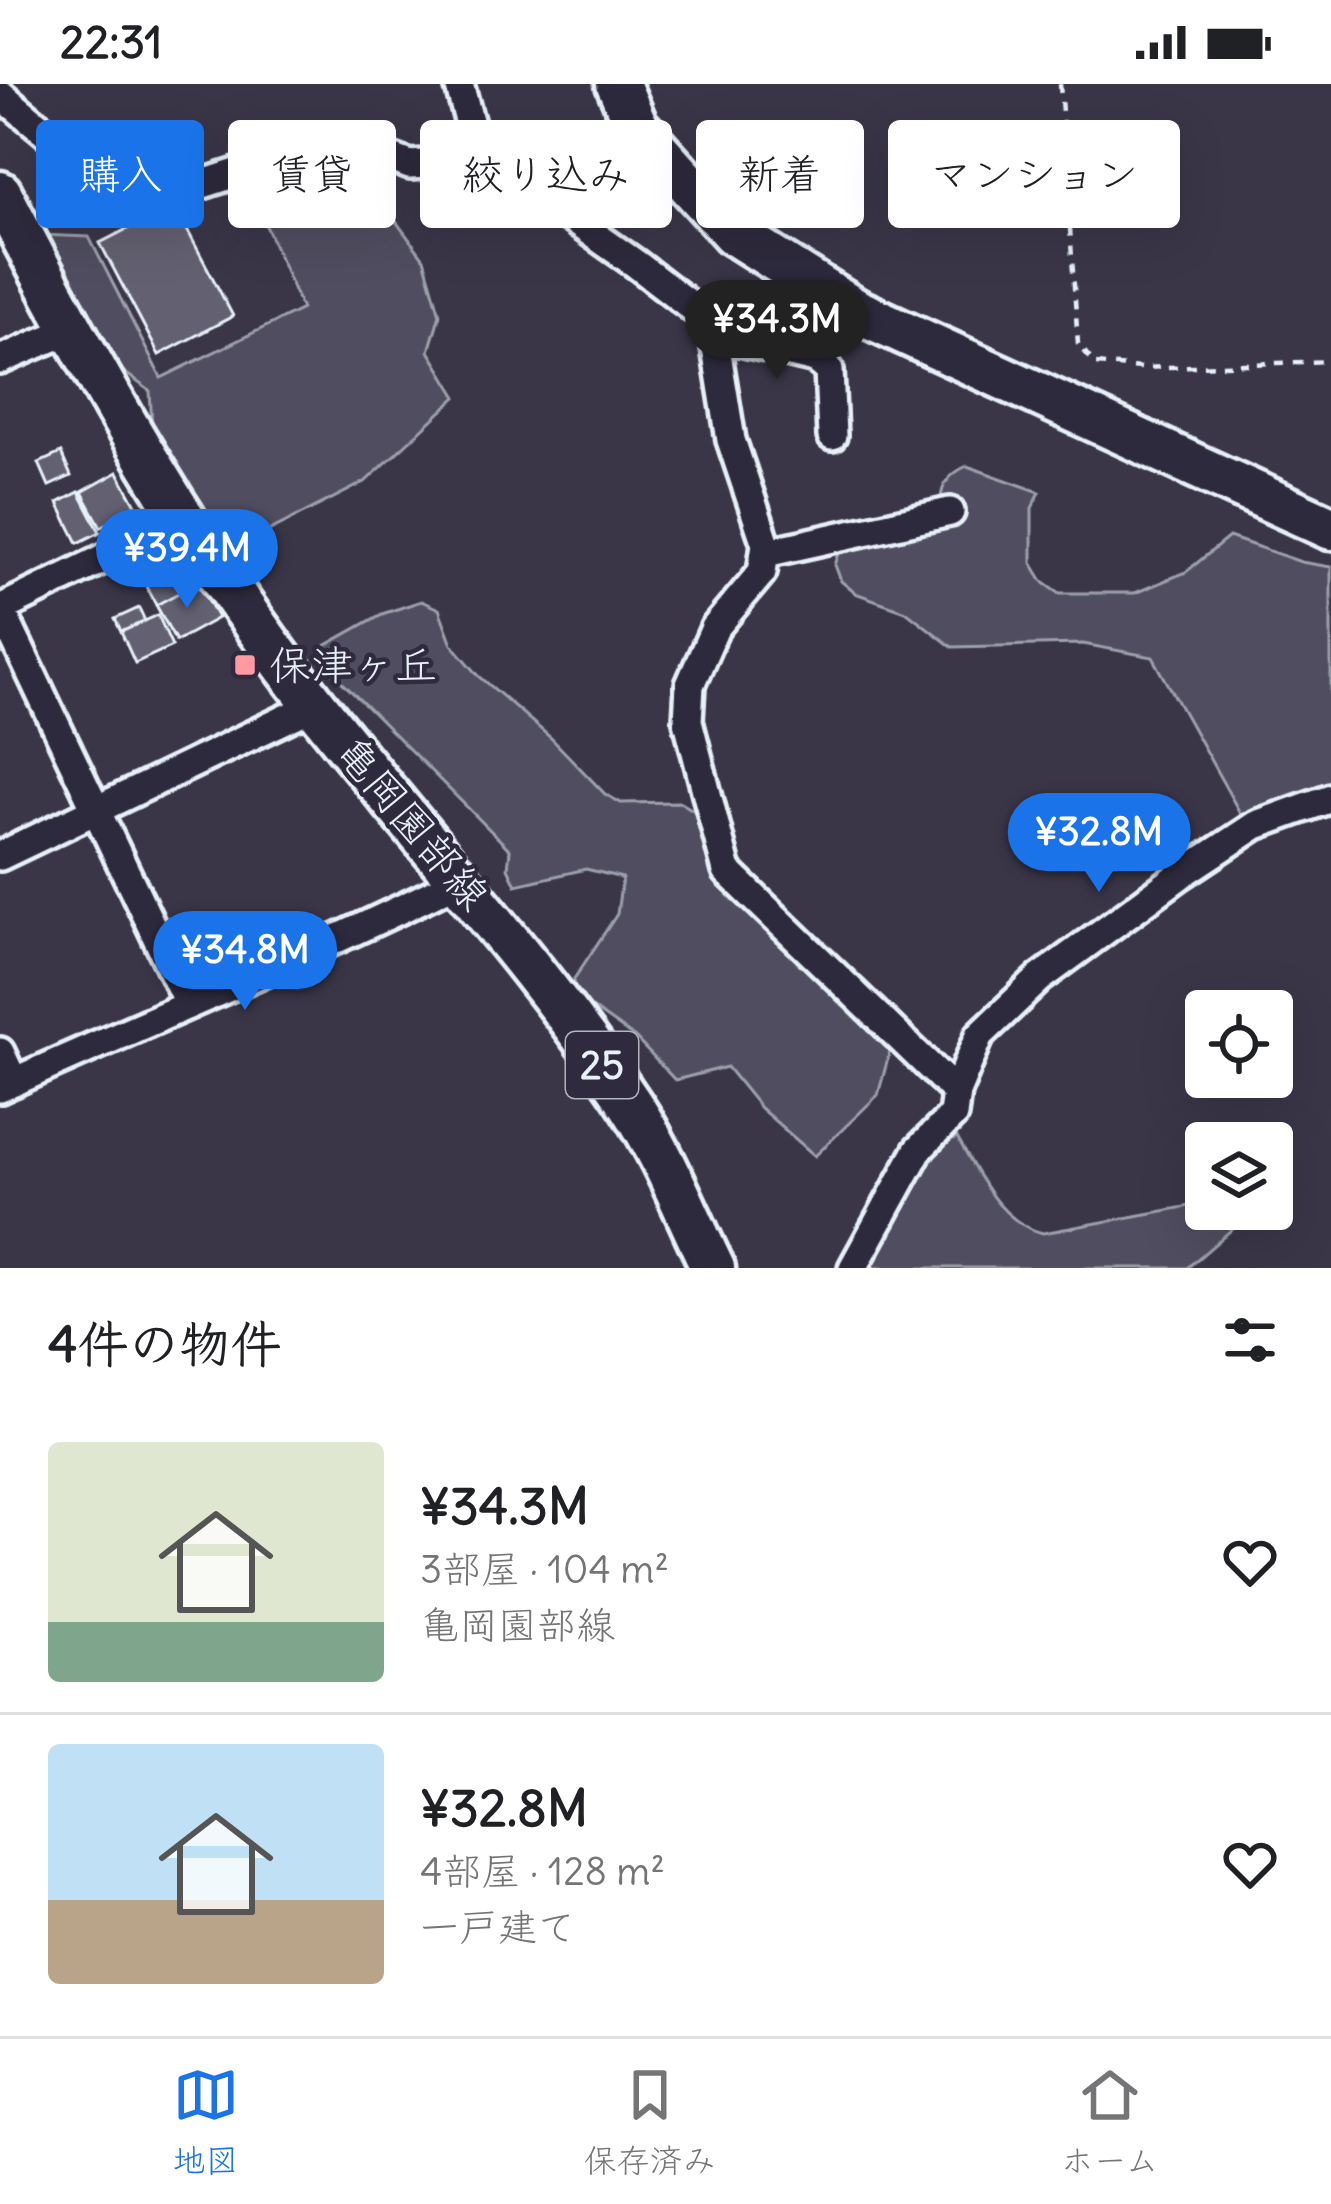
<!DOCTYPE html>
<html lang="ja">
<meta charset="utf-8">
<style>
:root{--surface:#fff;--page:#f2f2f2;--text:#202124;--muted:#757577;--line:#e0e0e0;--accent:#1a73e8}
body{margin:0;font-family:Delius,"Klee One",sans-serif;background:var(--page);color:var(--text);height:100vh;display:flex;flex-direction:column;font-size:45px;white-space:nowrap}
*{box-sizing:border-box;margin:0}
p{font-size:39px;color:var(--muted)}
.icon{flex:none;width:66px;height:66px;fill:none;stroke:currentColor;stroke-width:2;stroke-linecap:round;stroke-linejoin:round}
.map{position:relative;height:1184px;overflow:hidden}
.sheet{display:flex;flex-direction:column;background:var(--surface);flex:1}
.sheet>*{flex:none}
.top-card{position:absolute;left:36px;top:36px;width:1260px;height:108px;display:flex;gap:24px}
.fabs{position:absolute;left:1185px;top:906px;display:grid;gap:24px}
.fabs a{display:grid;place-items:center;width:108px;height:108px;border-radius:12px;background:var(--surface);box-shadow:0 12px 48px #0002;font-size:60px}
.price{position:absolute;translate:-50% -102px;padding:0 27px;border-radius:42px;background:var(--accent);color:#fff;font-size:39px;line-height:78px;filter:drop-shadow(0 3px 6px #0008)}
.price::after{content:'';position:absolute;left:50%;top:72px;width:36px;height:27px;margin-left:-18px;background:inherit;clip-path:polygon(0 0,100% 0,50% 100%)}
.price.current{background:#222;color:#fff}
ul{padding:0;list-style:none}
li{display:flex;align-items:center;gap:36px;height:300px;padding:0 48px}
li+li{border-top:3px solid var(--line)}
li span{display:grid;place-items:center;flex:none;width:336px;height:240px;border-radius:12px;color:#555}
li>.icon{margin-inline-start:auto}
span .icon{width:144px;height:144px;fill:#fffc;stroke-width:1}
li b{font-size:51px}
h2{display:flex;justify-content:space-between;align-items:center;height:144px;padding:0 48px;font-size:51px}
.pill{padding:0 42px;border-radius:12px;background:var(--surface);box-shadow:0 12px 48px #0002;font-size:42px;line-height:108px}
.pill.current{background:var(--accent);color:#fff}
.status{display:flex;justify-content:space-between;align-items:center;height:84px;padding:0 60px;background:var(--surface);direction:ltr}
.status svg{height:33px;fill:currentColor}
.tabs{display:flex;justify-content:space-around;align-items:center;height:168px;border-top:3px solid var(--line);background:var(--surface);font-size:33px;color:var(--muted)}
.tabs a{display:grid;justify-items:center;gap:6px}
.tabs .current{color:var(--accent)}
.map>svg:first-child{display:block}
</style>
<div class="status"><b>22:31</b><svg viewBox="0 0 49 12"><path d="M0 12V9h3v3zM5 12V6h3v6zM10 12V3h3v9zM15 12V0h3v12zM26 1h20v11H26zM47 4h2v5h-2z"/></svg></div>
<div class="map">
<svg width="1331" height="1184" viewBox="0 0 1331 1184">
<rect width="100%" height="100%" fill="#3a3648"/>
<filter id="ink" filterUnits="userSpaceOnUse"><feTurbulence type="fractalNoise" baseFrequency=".00833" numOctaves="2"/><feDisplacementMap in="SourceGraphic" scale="24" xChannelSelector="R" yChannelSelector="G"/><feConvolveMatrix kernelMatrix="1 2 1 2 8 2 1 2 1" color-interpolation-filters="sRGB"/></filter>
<g filter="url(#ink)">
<path fill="#504e5f" stroke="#9ca0ac" stroke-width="3" d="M360 89 424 175 440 230 429 267 457 313 365 398 231 466 153 359 150 307 109 277 41 151 89 153 161 294 302 225 248 100Z
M967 382 1040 408 1032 424V479L1043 497 1060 509H1135L1186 488 1229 453 1301 478 1331 483V710L1245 738 1153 573 1083 560 952 563 906 527 855 509 841 497 835 481 841 464 942 445C940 415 936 396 967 382Z
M421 517 439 525 452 560 479 592 551 654 605 710 621 719 680 718 696 728 731 804 890 967 878 1011 815 1072 760 1024 727 983 675 996 635 954 575 912 574 895 617 830 622 794 586 785 516 801 508 784 510 766 324 580 325 562 382 530Z
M957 1054C979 1090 998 1138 1043 1149L1206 1119V1125H1242L1244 1135 1187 1184H865C895 1149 912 1074 957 1054Z"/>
<path fill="#636171" stroke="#e8f1f8" stroke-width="3" d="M174 121 233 232 159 271 100 159Z
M61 369 71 392 49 402 39 379Z
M118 388 137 423 101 443 82 408Z
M79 408 100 448 78 459 58 419Z
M166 459 176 479 154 490 144 470Z
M185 473 199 498 156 521 143 496Z
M199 498 218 534 176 557 156 521Z
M139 524 145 537 121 548 115 535Z
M158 531 172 562 135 579 121 548Z"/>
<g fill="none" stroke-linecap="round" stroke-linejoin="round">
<defs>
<path id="street" d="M459 0 473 51 488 76 636 180 701 230 713 245 731 356 766 460 762 488 715 544 690 601 688 637 727 787 956 1008
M0 10 135 122 329 59 349 58 410 81 488 76
M714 251 816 275 829 286 832 352
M0 276 70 246
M765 469 950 428
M0 524 188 919
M0 525 181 437
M0 772 315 621
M0 968 14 998
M0 1004C154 934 311 871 462 795
M853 1184 918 1066 953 1031 956 1008 980 951 1040 894 1179 792 1256 741 1331 714"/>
<path id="primary" d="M618 0 636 42 733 149 855 226 1331 444
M0 109C92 288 190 462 315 621 420 755 536 879 631 1021 664 1071 687 1131 713 1184"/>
</defs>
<use href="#street" stroke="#e8f1f8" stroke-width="36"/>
<use href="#primary" stroke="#e8f1f8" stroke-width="51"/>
<path stroke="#e8f1f8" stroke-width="4.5" stroke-dasharray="9 9" stroke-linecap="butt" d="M1060 0 1078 260 1095 280 1141 284 1331 277"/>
<use href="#street" stroke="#2f2a3d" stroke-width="27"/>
<use href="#primary" stroke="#2f2a3d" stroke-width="42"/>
</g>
</g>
<rect fill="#ff9aa2" stroke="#2f2a3d" stroke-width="4.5" x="233" y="569" width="24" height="24" rx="6"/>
<g text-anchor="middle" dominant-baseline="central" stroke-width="9" stroke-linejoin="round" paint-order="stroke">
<rect fill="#2f2a3d" stroke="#b0b5c0" stroke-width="3" x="566" y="948" width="72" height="66" rx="9"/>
<g font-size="39" font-weight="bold" fill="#e8f1f8">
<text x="602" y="981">25</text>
</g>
<g font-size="42" fill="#e8f1f8" stroke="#2f2a3d" text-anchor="start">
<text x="269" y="581">保津ヶ丘</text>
</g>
<g font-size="42" fill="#e8f1f8" stroke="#2f2a3d">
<text transform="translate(413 739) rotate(50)">亀岡園部線</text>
</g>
</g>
</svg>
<div class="fabs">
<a><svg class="icon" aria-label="locate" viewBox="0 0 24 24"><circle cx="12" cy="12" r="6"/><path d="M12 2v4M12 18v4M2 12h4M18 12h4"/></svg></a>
<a><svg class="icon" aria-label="layers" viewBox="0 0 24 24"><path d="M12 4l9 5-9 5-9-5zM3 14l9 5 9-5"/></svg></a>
</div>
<b class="price current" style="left:777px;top:298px">¥34.3M</b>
<b class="price" style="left:187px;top:527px">¥39.4M</b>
<b class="price" style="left:1099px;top:811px">¥32.8M</b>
<b class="price" style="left:245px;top:929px">¥34.8M</b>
<div class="top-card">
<a class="pill current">購入</a>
<a class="pill">賃貸</a>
<a class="pill">絞り込み</a>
<a class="pill">新着</a>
<a class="pill">マンション</a>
</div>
</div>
<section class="sheet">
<h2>4件の物件<svg class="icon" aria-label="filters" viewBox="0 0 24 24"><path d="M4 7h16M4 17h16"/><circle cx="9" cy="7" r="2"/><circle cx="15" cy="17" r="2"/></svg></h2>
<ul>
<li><span style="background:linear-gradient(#dfe7d0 75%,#7fa58c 0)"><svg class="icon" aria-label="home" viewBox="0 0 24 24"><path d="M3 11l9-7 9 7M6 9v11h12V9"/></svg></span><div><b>¥34.3M</b><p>3部屋 · 104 m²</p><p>亀岡園部線</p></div><svg class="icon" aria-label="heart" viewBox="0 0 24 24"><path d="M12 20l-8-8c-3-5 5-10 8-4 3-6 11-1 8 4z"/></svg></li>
<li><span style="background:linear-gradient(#bfe0f5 65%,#b9a48a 0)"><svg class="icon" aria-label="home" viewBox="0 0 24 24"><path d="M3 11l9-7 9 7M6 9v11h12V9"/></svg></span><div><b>¥32.8M</b><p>4部屋 · 128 m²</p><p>一戸建て</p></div><svg class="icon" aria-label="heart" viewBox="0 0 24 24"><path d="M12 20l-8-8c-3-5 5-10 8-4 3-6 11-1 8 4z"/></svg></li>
</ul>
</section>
<nav class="tabs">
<a class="current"><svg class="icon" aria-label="map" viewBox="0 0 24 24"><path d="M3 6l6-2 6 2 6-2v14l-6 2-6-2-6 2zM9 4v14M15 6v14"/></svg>地図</a>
<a><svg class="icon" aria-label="saved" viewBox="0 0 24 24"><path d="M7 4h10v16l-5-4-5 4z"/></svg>保存済み</a>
<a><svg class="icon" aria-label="home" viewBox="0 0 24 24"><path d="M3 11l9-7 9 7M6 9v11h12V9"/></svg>ホーム</a>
</nav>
